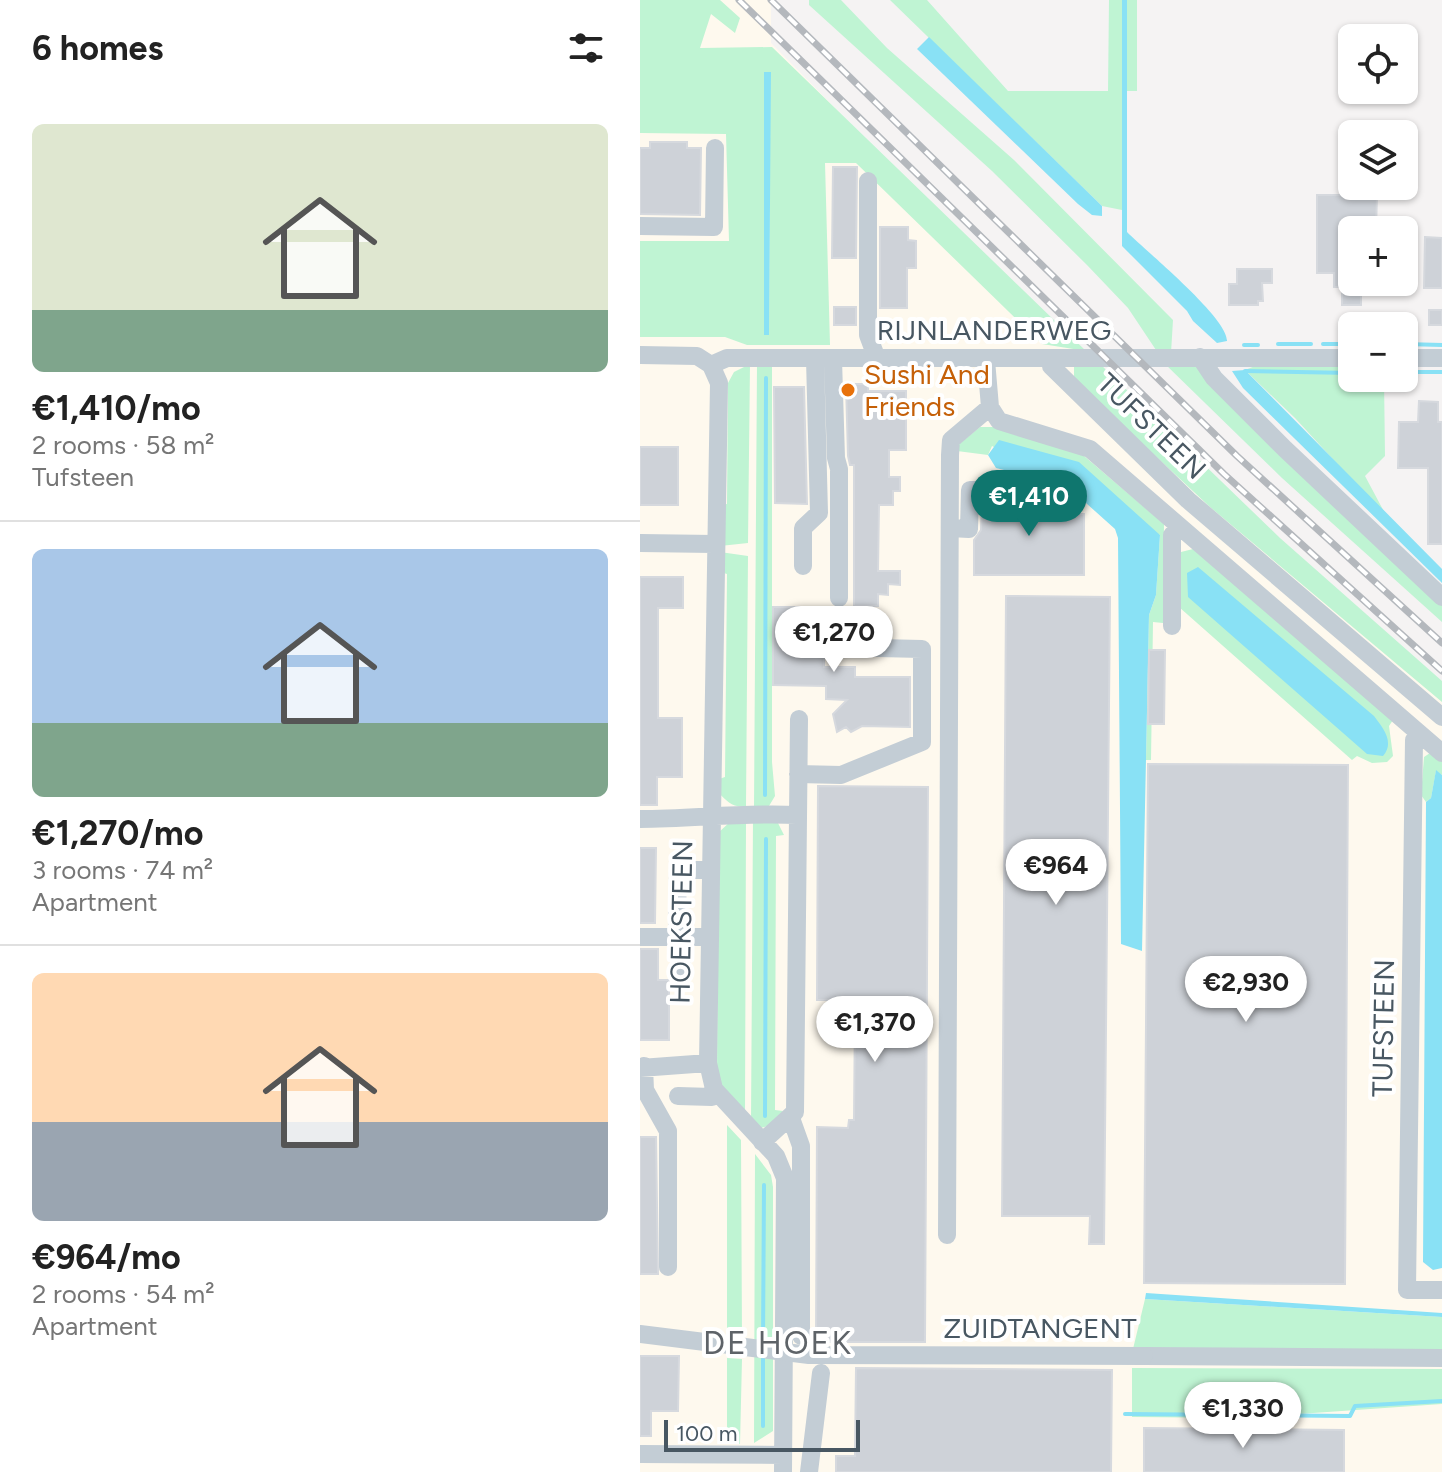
<!DOCTYPE html>
<meta charset="utf-8">
<style>
:root{--surface:#fff;--page:#f2f2f2;--text:#222;--muted:#767676;--line:#e0e0e0;--accent:#0f766e}
body{margin:0;font-family:Figtree,sans-serif;background:var(--page);color:var(--text);height:100vh;display:flex;flex-direction:column;font-size:30px;white-space:nowrap}
*{box-sizing:border-box;margin:0}
p{font-size:26px;color:var(--muted)}
.icon{flex:none;width:44px;height:44px;fill:none;stroke:currentColor;stroke-width:2;stroke-linecap:round;stroke-linejoin:round}
.map{position:relative;flex:1;overflow:hidden}
.details{display:flex;flex-direction:column;background:var(--surface);width:640px}
.details>*{flex:none}
.fabs{position:absolute;left:698px;top:24px;display:grid;gap:16px}
.fabs a{display:grid;place-items:center;width:80px;height:80px;border-radius:12px;background:var(--surface);box-shadow:0 2px 6px #0004;font-size:40px}
.scale{position:absolute;left:24px;bottom:20px;width:196px;box-sizing:border-box;padding-left:8px;border:4px solid #485762;border-top:0;font-size:22px;line-height:28px;white-space:nowrap;color:#485762;-webkit-text-stroke:6px #fff;paint-order:stroke}
.price{position:absolute;translate:-50% -68px;padding:0 18px;border-radius:28px;background:#fff;color:#222;font-size:26px;line-height:52px;filter:drop-shadow(0 2px 4px #0008)}
.price::after{content:'';position:absolute;left:50%;top:48px;width:24px;height:18px;margin-left:-12px;background:inherit;clip-path:polygon(0 0,100% 0,50% 100%)}
.price.active{background:var(--accent);color:#fff}
ul{padding:0;list-style:none}
li{display:grid;align-content:center;gap:16px;height:424px;padding:0 32px}
li+li{border-top:2px solid var(--line)}
li span{display:grid;place-items:center;height:248px;border-radius:12px;color:#555}
li>.icon{margin-inline-start:auto}
span .icon{width:144px;height:144px;fill:#fffc;stroke-width:1}
li b{font-size:34px}
h2{display:flex;justify-content:space-between;align-items:center;height:96px;padding:0 32px;font-size:34px}
main{display:flex;flex:1;min-height:0}
.map>svg:first-child{display:block}
</style>
<main>
<section class="details">
<h2>6 homes<svg class="icon" aria-label="filters" viewBox="0 0 24 24"><path d="M4 7h16M4 17h16"/><circle cx="9" cy="7" r="2"/><circle cx="15" cy="17" r="2"/></svg></h2>
<ul>
<li><span style="background:linear-gradient(#dfe7d0 75%,#7fa58c 0)"><svg class="icon" aria-label="home" viewBox="0 0 24 24"><path d="M3 11l9-7 9 7M6 9v11h12V9"/></svg></span><div><b>€1,410/mo</b><p>2 rooms · 58 m²</p><p>Tufsteen</p></div></li>
<li><span style="background:linear-gradient(#a9c7e8 70%,#7fa58c 0)"><svg class="icon" aria-label="home" viewBox="0 0 24 24"><path d="M3 11l9-7 9 7M6 9v11h12V9"/></svg></span><div><b>€1,270/mo</b><p>3 rooms · 74 m²</p><p>Apartment</p></div></li>
<li><span style="background:linear-gradient(#ffd9b3 60%,#9aa5b1 0)"><svg class="icon" aria-label="home" viewBox="0 0 24 24"><path d="M3 11l9-7 9 7M6 9v11h12V9"/></svg></span><div><b>€964/mo</b><p>2 rooms · 54 m²</p><p>Apartment</p></div></li>
</ul>
</section>
<div class="map">
<svg width="802" height="1472" viewBox="0 0 802 1472">
<rect width="100%" height="100%" fill="#f5f3f3"/>
<path fill="#fef9ee" d="M0 0H131V43L442 358 802 693V1472H0Z"/>
<path fill="#bff4d3" fill-rule="evenodd" d="M0 0H80L100 18 95 33 71 14 60 48 132 47 446 351 402 344 216 163H185L190 345H107L85 337H0V241H89L86 134 0 133ZM130 72 129 335H124V73Z
M169 0H201L247 48 374 160 533 320 531 353H518L488 308 447 265 352 171 169 5Z
M250 0H287L368 91H468L469 0H482V210L462 206Z
M487 0H497V91H486Z
M117 363 132 364V762L135 796 129 806 114 808Z
M554 363 802 602V622L642 478 525 364Z
M623 363 712 364V378H744L745 456 725 476 748 519 655 418 605 370Z
M110 364 108 543 80 546 81 505 87 504 88 383 94 372Z
M434 365H461L640 538 802 681V702L570 507 434 380Z
M340 427H354L437 450 524 524 523 623 513 622 511 760H506L509 615 516 595 520 535 352 446 348 455 317 451 318 445Z
M553 549 753 720 749 726 753 756 747 762 732 763 717 756 712 760 539 607 541 552Z
M80 552 108 556 106 806C95 809 86 801 79 793V779L85 777 87 574 80 572Z
M790 753 802 761V775L796 771 791 798 786 802 781 795 784 757Z
M113 819 138 823 144 835 136 836 135 1110 143 1111 131 1125 121 1128 111 1120Z
M91 821H106L105 1115 77 1081 78 833Z
M87 1125 101 1140 102 1340 87 1338Z
M115 1154 131 1175 133 1187V1431L114 1443Z
M505 1299 802 1317V1349H493Z
M87 1358 102 1359 100 1444H87Z
M492 1368 802 1369V1404L602 1418 492 1417Z"/>
<path fill="#89e1f5" d="M482 0H487V232C507 252 588 318 587 341L577 343 553 321 547 311 482 246Z
M289 37 462 206V216L452 215 438 204 277 49Z
M124 72H131L129 335H124Z
M605 370 802 569V583L603 388 592 371Z
M359 440 439 462 520 535 516 595 509 615 502 951 481 944 478 538 475 529 427 486 356 468 348 455Z
M558 567 734 716C743 728 755 742 743 756L727 754 548 597 547 573Z
M796 770 802 775V1268L793 1270 783 1262 786 802 791 798Z
M506 1293 802 1313V1317L505 1299Z"/>
<g fill="none" stroke-linecap="round" stroke-linejoin="round">
<path stroke="#89e1f5" stroke-width="4" d="M638 344H671
M683 344H712
M764 344 802 345
M604 345H618
M605 371 712 373
M766 372H802
M125 795 126 378
M125 1116 126 839
M123 1343 124 1185
M485 1414 710 1416 715 1406 802 1401
M123 1426V1356"/>
</g>
<path fill="#ced2d8" stroke="#d6d9de" stroke-width="2" d="M10 142H47V148H61L60 215 0 214V148H10Z
M193 167H217L216 258H192Z
M677 195H737L736 230H712V282H721V305H702V287H694V273H677Z
M240 227H268V240L276 241V268H267V308H240Z
M785 237 802 238V288H784Z
M597 269H632V283H622L623 301H618V305H589V284H597Z
M194 307H216V325H194Z
M789 310H802V325H789Z
M206 384H228V391H266V450H249V477H260V491H253V505H239L238 571H260V585L248 584V595L238 594V606H214V465H210L208 456Z
M134 387H164L167 504 135 503Z
M779 401 798 402V422H802V544H788V468H758L759 422H778Z
M0 447H38V505H0Z
M360 496H424V514H444V575H334V540L341 530 342 502 355 501Z
M0 577H43V608H18V718H42V777H17V805H0Z
M366 596 470 597 464 1244H449L450 1216H362Z
M133 607H184V667H215V677H270V727L222 726 211 732 206 727 197 732 193 714 207 700 186 699V686L133 685Z
M509 650H525L524 724H508Z
M508 764 708 765 705 1284 504 1283Z
M178 786 288 787 285 1342H176L177 1127 208 1128 209 1120H214L215 1008 203 1009 201 1000H177Z
M0 848H16L15 923H0Z
M0 949H18V980H29V1040H0Z
M0 1137H16L18 1274H0Z
M0 1356H39L38 1411H11V1436H0Z
M216 1368 472 1370 471 1472H196V1456H215Z
M504 1428 704 1430V1472H504Z"/>
<g fill="none" stroke-linecap="round" stroke-linejoin="round">
<path stroke="#c3cdd5" stroke-width="18" d="M228 181V335L237 359
M0 226 74 227 75 148
M0 355 57 356 71 365
M560 357 574 378 645 449 802 597
M413 358 411 366 548 500 802 717
M764 358H802
M193 359 196 458 199 469V598
M346 360 350 407 359 421 450 449 802 753
M71 365 79 383 68 1063 74 1089 136 1156 145 1178 143 1472
M71 365 87 358H712
M310 528 329 529 330 490H350
M0 543 74 544
M163 566V528L179 513 175 359
M532 626V535L539 528
M779 734 774 740 767 1290H802
M158 774 201 775 282 742V649L195 647
M0 819C53 819 104 812 157 815
M37 922 38 870H70
M0 937H69
M42 977V937
M4 1066 5 1090 28 1131V1267
M0 1068 68 1063
M38 1096 72 1097
M151 1118 161 1146V1336
M122 1142 155 1112 159 719
M307 1235 310 455 311 440 350 407
M504 1356 802 1358
M0 1454 143 1455
M169 1472 181 1373"/>
<defs>
<path id="rail" d="M99 0 584 474 802 671
M131 0 597 456 802 643"/>
</defs>
<use href="#rail" stroke="#b4b8bd" stroke-width="7"/>
<use href="#rail" stroke="#fff" stroke-width="4" stroke-dasharray="12" stroke-linecap="butt"/>
<path stroke="#c3cdd5" stroke-width="18" d="M0 1334 169 1355 504 1356"/>
</g>
<circle fill="#e8710a" stroke="#fff" stroke-width="3" cx="208" cy="390" r="8"/>
<g text-anchor="middle" dominant-baseline="central" stroke-width="8" stroke-linejoin="round" paint-order="stroke">
<g font-size="28" fill="#485762" stroke="#fff">
<text x="354" y="330">RIJNLANDERWEG</text>
<text transform="translate(512 426) rotate(44)">TUFSTEEN</text>
<text transform="translate(41 922) rotate(-89)">HOEKSTEEN</text>
<text transform="translate(743 1028) rotate(-89)">TUFSTEEN</text>
<text x="400" y="1328">ZUIDTANGENT</text>
</g>
<g font-size="28" fill="#c56008" stroke="#fff" text-anchor="start">
<text x="224" y="374">Sushi And<tspan x="224" dy="32">Friends</tspan></text>
</g>
<g font-size="32" letter-spacing="2" fill="#5e6368" stroke="#fff">
<text x="138" y="1343">DE HOEK</text>
</g>
</g>
</svg>
<div class="fabs">
<a><svg class="icon" aria-label="locate" viewBox="0 0 24 24"><circle cx="12" cy="12" r="6"/><path d="M12 2v4M12 18v4M2 12h4M18 12h4"/></svg></a>
<a><svg class="icon" aria-label="layers" viewBox="0 0 24 24"><path d="M12 4l9 5-9 5-9-5zM3 14l9 5 9-5"/></svg></a>
<a>+</a>
<a>−</a>
</div>
<div class="scale">100 m</div>
<b class="price active" style="left:389px;top:538px">€1,410</b>
<b class="price" style="left:194px;top:674px">€1,270</b>
<b class="price" style="left:416px;top:907px">€964</b>
<b class="price" style="left:606px;top:1024px">€2,930</b>
<b class="price" style="left:235px;top:1064px">€1,370</b>
<b class="price" style="left:603px;top:1450px">€1,330</b>
</div>
</main>
